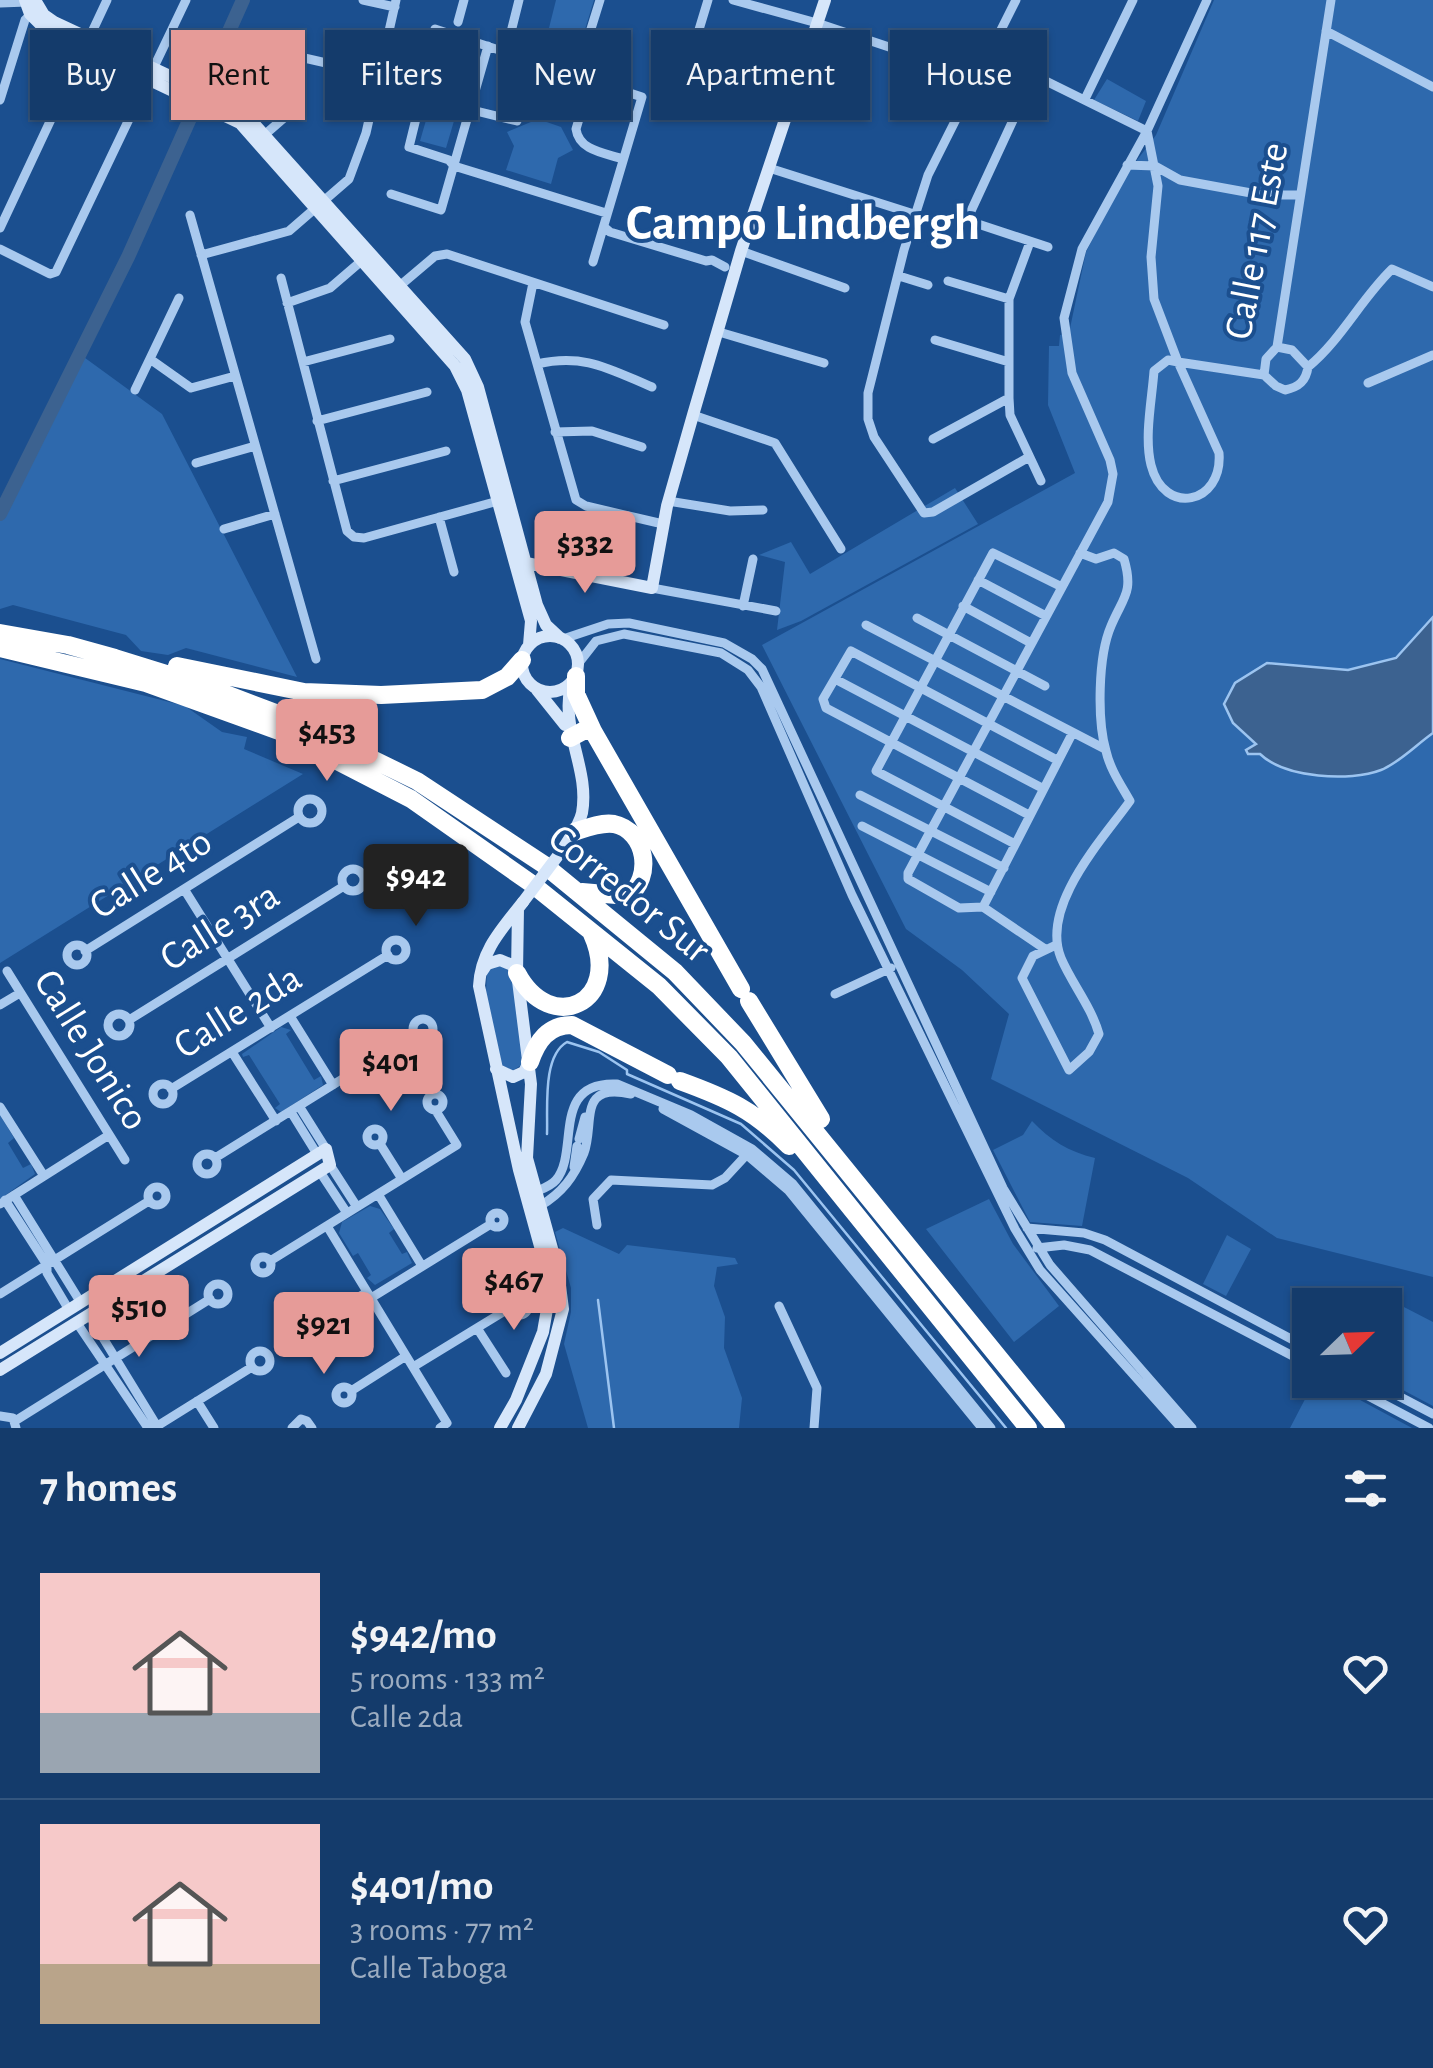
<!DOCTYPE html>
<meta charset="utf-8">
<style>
:root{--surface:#143b6b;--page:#214673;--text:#f1f3f6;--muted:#9dadc1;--line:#33557e;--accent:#e69b98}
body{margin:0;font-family:"Alegreya Sans",sans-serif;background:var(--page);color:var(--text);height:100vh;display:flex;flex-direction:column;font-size:38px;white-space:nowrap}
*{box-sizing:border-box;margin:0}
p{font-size:32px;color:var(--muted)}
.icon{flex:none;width:55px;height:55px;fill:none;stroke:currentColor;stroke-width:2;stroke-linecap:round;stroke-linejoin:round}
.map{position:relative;height:1428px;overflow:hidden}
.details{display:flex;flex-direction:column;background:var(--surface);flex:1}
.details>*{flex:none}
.guide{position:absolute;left:30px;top:30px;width:1375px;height:90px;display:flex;gap:20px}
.needle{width:65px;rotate:67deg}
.buttons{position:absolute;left:1292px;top:1288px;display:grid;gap:20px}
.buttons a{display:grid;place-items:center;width:110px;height:110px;border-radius:0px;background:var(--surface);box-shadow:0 2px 8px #0004,0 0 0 2px var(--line);font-size:50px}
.price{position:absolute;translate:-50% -85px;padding:0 22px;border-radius:10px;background:var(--accent);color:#111;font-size:32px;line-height:65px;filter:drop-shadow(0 2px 5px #0008)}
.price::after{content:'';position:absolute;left:50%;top:60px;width:30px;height:22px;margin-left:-15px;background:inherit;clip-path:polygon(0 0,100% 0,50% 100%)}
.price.active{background:#222;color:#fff}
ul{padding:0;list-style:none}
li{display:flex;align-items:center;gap:30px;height:250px;padding:0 40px}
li+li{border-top:2px solid var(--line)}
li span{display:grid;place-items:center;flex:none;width:280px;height:200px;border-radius:0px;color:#555}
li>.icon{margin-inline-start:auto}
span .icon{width:120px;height:120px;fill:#fffc;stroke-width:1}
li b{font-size:42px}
h2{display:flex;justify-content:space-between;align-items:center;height:120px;padding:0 40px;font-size:42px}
.pill{padding:0 35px;border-radius:0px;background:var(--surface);box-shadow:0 2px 8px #0004,0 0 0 2px var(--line);font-size:35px;line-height:90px}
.pill.active{background:var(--accent);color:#111}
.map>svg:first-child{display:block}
</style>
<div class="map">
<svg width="1433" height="1428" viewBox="0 0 1433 1428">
<rect width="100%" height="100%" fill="#1b4f8f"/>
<path fill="#2e69ad" d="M556 0H594L575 62 543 52Z
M1214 0H1433V1277L1277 1238 1188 1178 991 1079 1009 1014 962 970 906 929 762 645 1075 473 1048 405 1049 346H1059L1060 335 1069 333 1086 252 1125 176 1156 135Z
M1107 79 1146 101 1138 121 1094 100Z
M433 96 459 104 446 148 420 141Z
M538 119 561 127 573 150 558 158 551 184 506 170 514 146 507 132Z
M81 355 162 414 297 677 186 648 168 655 141 651 126 635 13 605 0 609V510L4 512Z
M955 488 978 524 801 621 777 630 785 562 759 555 791 542 810 574Z
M0 659 185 706 222 732 247 737 244 749 303 774 0 963Z
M501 965 513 974 523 1064 512 1071 502 1065 486 993 487 970Z
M281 1027 291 1030 286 1034 314 1080 321 1076 323 1085 281 1112 275 1108 280 1104 249 1055 243 1057 242 1054Z
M0 1115 14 1138 8 1143 23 1168 31 1164 35 1174 0 1199Z
M1032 1121C1050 1140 1069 1152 1095 1158L1082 1226 1030 1222 993 1150 1023 1135Z
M989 1199 1013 1244 1059 1306 1014 1342 926 1229Z
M370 1206 380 1209 394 1229 389 1233 402 1254 407 1252 412 1263 375 1285 367 1278 371 1275 358 1253 353 1256 339 1233 342 1222Z
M563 1228 619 1254 627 1245 735 1258 738 1264 717 1267 714 1286 725 1317 724 1348 742 1398 739 1428H588L564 1344 571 1312V1288L555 1232Z
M1227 1235 1251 1249 1226 1296 1203 1284Z
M1402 1306 1433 1322V1406L1384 1380 1385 1340Z
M1315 1380H1323L1412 1428H1290Z"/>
<path fill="#3c6290" stroke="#9cc4f0" stroke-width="2.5" d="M1433 617V733C1417 744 1399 763 1381 770 1350 782 1285 778 1260 754H1248L1246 750 1256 744 1233 723 1224 704 1235 683 1267 663 1348 670 1396 658Z"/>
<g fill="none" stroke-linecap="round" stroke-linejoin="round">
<path stroke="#9cc4f0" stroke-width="2.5" d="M547 1134C548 1109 542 1056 567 1042L599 1052 627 1070V1074L741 1124 794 1170 1006 1428
M598 1300 614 1428"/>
<path stroke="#3c6290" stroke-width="14" d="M0 514 128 257 243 0"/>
<path stroke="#a9c9ee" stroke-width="9" d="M363 0 395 7
M733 0 817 23 976 76
M1016 0 928 175 904 250 868 393V419L874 437 924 513 933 512 1029 457
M0 3 27 2
M458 22 464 0
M435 29 642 97 593 262
M1326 31 1433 87
M510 36 519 0
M256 47 379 75
M989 53 1147 131 1158 186 1151 257 1154 299 1178 362 1264 375
M581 61 600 0
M1034 75 971 211 972 219 978 224 1048 247
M591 79 576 129C579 151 605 153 623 159
M681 89 708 0
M472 97 425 82 409 147 449 160 454 166 606 213
M1085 99 1133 0
M0 100 25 20 32 13
M468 109 517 121 539 63
M262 137 300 104
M1127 165 1155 166 1180 180 1262 195H1298
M769 168 917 215
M391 194 441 210 488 46
M190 215 316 659
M604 227 610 232 706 261 712 260 725 267
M0 228 107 0
M1030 242 1009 299V398L1010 415 1041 481
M0 249 50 274 56 272 186 0
M741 251 845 288
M201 255 289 231 349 179 366 133 396 0
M899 276 928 285
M281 278 347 531 354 537 364 538 498 501
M948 281 1009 299
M533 283 525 322 576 500 586 506 663 524
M396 289 435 256 447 254 664 325
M287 303 330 288 366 257
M719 332 824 363
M935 340 1009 362
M1277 347 1292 350 1308 367
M150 359 191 388 235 376
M1168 360 1178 362 1219 453C1223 504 1164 517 1151 465 1144 437 1152 399 1154 371Z
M303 362 390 339
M537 364C584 353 609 369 652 387
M1264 375 1266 359 1277 347 1331 0
M1264 375 1276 386 1285 390C1299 387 1306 381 1308 367 1341 340 1361 299 1392 269L1433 287
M1368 383 1433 355
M135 390 179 298
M693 415 775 443 841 549
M317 421 427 392
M555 432 592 431 642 447
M933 439 1009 398
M196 463 255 446
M333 481 446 451
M668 501 730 511 763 510
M439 517 454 572
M224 529 275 514
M978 580 1046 616
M652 588 776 611
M743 606 753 559
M963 606 1031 643
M917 618 1045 686
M866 625 1105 749
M563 639 608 624 629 623 724 643 752 659 762 669 1003 1188 1050 1265 1192 1428
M578 664 596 641 624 634 721 653 748 670 761 687 852 895 1015 1229 1040 1270 1181 1428
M835 679 1042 788
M1072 734 983 907 959 908 908 879V873L930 832 1108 502 1113 474 1110 460 1072 373 1064 318 1082 249 1147 131 1207 0
M860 795 1004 868
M298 811a12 12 0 1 1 24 0a12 12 0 1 1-24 0Z
M1029 815 826 708 823 699 851 651 1057 760
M862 826 991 892
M1015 844 876 771 993 553 1062 587
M342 880a11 11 0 1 1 22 0a11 11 0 1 1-22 0Z
M184 889 271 1028
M983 907 1045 949
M386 950a10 10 0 1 1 20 0a10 10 0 1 1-20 0Z
M1056 945 1033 956 1022 978 1069 1070 1089 1052 1099 1034C1091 1006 1072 984 1061 958 1040 906 1102 840 1130 801 1121 785 1110 769 1106 751 1097 720 1098 656 1111 626 1123 597 1134 593 1124 559L1114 553 1096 559 1080 553
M67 955a10 10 0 1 1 20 0a10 10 0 1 1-20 0Z
M85 951 299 817
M7 971 125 1160
M835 994 891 968
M0 1005 20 993
M108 1025a11 11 0 1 1 22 0a11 11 0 1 1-22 0Z
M290 1016 333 1085
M413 1029a10 10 0 1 1 20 0a10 10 0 1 1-20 0Z
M129 1020 344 886
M232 1052 276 1121
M153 1094a10 10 0 1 1 20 0a10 10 0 1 1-20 0Z
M171 1089 388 955
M427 1102a8 8 0 1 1 16 0a8 8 0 1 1-16 0Z
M299 1106 326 1149
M0 1107 44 1176
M663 1109 747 1155 788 1190 982 1428
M291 1112 317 1154
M367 1137a8 8 0 1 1 16 0a8 8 0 1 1-16 0Z
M579 1139 585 1117
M380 1144 402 1179
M197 1164a10 10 0 1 1 20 0a10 10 0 1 1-20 0Z
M215 1158 415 1034
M330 1165 357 1207
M574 1167 577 1146
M320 1172 347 1213
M148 1196a9 9 0 1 1 18 0a9 9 0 1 1-18 0Z
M535 1192C542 1189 551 1186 556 1180 580 1152 550 1081 617 1084L691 1115 752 1149 793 1184 991 1428
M378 1194 422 1266
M14 1195 81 1303
M5 1200 47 1265V1273L69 1310
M0 1204 109 1135
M540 1206C562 1193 574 1177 584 1153 595 1123 577 1082 631 1094
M490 1220a7 7 0 1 1 14 0a7 7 0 1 1-14 0Z
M597 1225 593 1199 611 1180 712 1185 725 1178 750 1151
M327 1226 447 1423 440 1428
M1027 1228 1084 1233 1105 1240 1310 1349
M1037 1248 1064 1245 1090 1250 1310 1365
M255 1265a8 8 0 1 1 16 0a8 8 0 1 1-16 0Z
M270 1261 457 1145 436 1111
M208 1294a10 10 0 1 1 20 0a10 10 0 1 1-20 0Z
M0 1294 149 1201
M371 1298 491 1224
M512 1307a8 8 0 1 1 16 0a8 8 0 1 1-16 0Z
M779 1306 817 1388 814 1428
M89 1315 157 1426
M296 1330a8 8 0 1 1 16 0a8 8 0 1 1-16 0Z
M77 1323 148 1428
M310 1326 367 1292
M477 1328 506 1373
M250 1361a10 10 0 1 1 20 0a10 10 0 1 1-20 0Z
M413 1367 513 1306
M1338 1380 1429 1428
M1368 1380 1433 1414
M336 1395a8 8 0 1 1 16 0a8 8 0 1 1-16 0Z
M351 1391 406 1356
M197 1401 214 1428
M0 1416 13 1418 16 1428
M15 1421 210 1299
M154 1428 252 1367
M292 1428 301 1419 307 1421 312 1428"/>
<path stroke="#d6e6fa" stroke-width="12" d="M25 0 30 14 47 31 240 123 455 366 467 390 531 621 529 645
M35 0 44 15 54 22 234 106 247 116 465 359 478 387 537 605 546 625 560 638
M526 563 652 588 667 506 693 415 741 251 825 0
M522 664a28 28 0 1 1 56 0a28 28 0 1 1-56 0Z
M537 690 565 725
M563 849C570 837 579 826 582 813 590 769 560 731 571 684
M481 973 487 964 500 960 512 965 517 973
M496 1069 513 1077 524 1072 529 1062
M0 1353 326 1149 330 1165 0 1370
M500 1428 516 1400 543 1332 551 1286 519 1170 479 986C481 950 502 929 523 902
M518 1428 546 1374 563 1309 558 1270 527 1158 531 1084 517 973 518 908"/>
<path stroke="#fff" stroke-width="18" d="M0 633 68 645 115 658 202 685 286 717 417 781 543 864 675 972 743 1043 1056 1428
M0 648 146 683 279 731 411 799 532 884 659 986 729 1057 1028 1428
M177 666 304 692 381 695 482 690 507 677 522 660
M576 676V694L593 731 741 989
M570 738 583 731H593
M574 832C586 828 601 822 614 824 647 831 653 878 628 896L582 892
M517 973C551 1037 623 1002 592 934
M749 1001 821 1119
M530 1062C537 1041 548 1025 572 1025L668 1075
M680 1081C727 1098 754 1110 789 1146"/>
<path stroke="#d6e6fa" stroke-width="12" d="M523 902 563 849"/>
</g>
<g text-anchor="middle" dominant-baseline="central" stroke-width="8" stroke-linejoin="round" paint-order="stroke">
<g font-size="40" fill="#fff" stroke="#1b4f8f">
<text transform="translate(1257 241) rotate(-79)">Calle 117 Este</text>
<text transform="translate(151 874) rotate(-32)">Calle 4to</text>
<text transform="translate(629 894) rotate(39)">Corredor Sur</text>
<text transform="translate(220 927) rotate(-32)">Calle 3ra</text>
<text transform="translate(238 1012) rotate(-32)">Calle 2da</text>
<text transform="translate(91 1050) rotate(58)">Calle Jonico</text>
</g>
<g font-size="50" font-weight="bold" fill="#fff" stroke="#1b4f8f">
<text x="803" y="224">Campo Lindbergh</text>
</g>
</g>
</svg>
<div class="buttons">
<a><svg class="needle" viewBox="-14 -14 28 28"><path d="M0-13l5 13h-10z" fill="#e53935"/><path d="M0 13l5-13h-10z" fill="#9dadc1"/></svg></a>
</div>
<b class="price" style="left:585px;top:596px">$332</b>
<b class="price" style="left:327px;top:784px">$453</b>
<b class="price active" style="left:416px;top:929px">$942</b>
<b class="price" style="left:391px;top:1114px">$401</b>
<b class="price" style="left:514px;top:1333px">$467</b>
<b class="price" style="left:139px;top:1360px">$510</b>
<b class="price" style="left:324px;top:1377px">$921</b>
<div class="guide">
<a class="pill">Buy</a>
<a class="pill active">Rent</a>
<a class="pill">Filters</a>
<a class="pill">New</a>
<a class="pill">Apartment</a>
<a class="pill">House</a>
</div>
</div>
<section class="details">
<h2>7 homes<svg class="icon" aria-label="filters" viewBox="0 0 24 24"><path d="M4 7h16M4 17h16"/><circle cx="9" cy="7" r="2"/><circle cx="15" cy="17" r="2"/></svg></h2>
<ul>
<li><span style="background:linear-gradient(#f6c9c9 70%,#9aa5b1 0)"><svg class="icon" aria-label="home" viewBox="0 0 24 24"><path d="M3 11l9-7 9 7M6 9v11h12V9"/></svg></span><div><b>$942/mo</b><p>5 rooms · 133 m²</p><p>Calle 2da</p></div><svg class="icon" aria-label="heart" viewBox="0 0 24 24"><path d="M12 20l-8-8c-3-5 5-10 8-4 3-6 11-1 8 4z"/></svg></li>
<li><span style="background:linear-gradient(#f6c9c9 70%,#b9a48a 0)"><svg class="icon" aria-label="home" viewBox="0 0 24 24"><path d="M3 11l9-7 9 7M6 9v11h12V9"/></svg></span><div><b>$401/mo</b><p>3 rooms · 77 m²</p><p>Calle Taboga</p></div><svg class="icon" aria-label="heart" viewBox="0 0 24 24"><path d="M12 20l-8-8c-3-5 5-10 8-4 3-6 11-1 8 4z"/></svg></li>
</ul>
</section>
